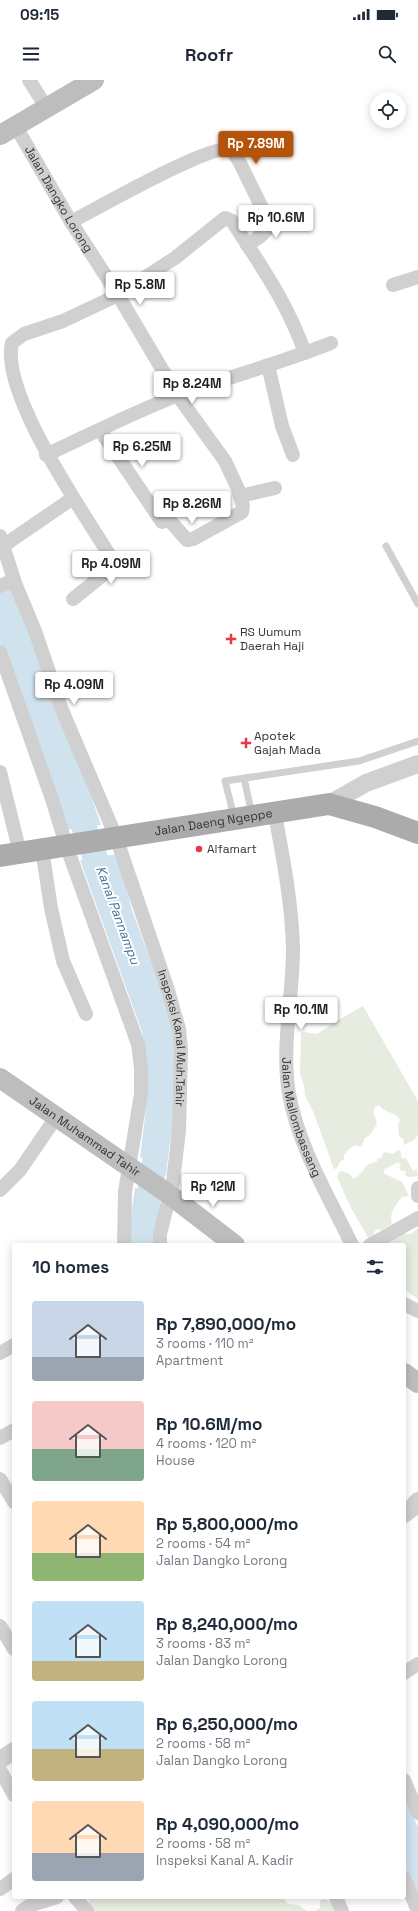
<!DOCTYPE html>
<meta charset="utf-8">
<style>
:root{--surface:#fff;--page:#f2f2f3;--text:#1f2937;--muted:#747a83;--accent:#b45309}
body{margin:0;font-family:"Space Grotesk",sans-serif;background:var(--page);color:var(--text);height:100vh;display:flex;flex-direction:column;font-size:15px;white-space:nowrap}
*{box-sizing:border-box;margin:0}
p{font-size:13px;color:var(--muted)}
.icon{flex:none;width:22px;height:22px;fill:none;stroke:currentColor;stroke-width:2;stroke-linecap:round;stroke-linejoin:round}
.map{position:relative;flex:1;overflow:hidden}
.details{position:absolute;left:12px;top:1163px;width:394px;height:656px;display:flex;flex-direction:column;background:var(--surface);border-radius:4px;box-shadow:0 2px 10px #0003}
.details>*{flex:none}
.fabs{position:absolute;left:370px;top:12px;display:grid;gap:8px}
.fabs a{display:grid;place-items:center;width:36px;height:36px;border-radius:50%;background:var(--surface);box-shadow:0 2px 10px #0003;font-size:20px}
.price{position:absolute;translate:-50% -34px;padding:0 9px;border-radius:4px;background:#fff;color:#222;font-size:13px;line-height:26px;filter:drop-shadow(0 1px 2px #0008)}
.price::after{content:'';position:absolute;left:50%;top:24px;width:12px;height:9px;margin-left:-6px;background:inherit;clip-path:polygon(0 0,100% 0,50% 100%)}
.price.selected{background:var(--accent);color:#fff}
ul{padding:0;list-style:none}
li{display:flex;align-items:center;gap:12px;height:100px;padding:0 20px}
li span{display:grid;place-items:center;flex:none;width:112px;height:80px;border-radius:4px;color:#555}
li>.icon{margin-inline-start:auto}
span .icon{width:48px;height:48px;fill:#fffc;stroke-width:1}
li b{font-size:17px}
h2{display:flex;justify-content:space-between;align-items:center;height:48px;padding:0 20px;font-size:17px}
.status{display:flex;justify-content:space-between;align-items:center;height:28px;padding:0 20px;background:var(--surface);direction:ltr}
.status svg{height:11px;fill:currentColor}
header{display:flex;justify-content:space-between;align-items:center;height:52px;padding:0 20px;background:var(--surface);font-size:18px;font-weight:600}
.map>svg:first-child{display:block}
</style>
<div class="status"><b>09:15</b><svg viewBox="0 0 49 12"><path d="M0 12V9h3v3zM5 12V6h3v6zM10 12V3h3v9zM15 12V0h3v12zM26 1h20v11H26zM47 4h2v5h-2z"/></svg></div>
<header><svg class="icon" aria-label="menu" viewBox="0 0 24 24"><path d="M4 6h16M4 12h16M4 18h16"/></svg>Roofr<svg class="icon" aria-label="search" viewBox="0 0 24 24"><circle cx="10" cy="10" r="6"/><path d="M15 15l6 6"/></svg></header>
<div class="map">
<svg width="418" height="1831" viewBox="0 0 418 1831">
<rect width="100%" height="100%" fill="#fff"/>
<path fill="#e6ecdf" d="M363 926 418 1021V1055L414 1060 404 1065 403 1059 399 1056 398 1045 400 1040C395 1031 384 1033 379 1025L375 1027 373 1032 377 1043C374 1049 371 1055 365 1058L361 1067 356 1065 350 1068 344 1075V1079L340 1082 337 1088 334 1089 313 1031 305 1016 304 1005 300 995 301 953 304 952 317 954 335 942Z
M398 1070H400L402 1079 406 1078 413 1091 417 1089 418 1096 408 1097 405 1095 406 1091H402L399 1088 401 1085 398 1082 385 1089 383 1093 402 1102 409 1116 402 1117C395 1126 389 1132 392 1144L381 1150 376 1149 370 1161 351 1128 337 1097 339 1092 342 1091 350 1094 353 1099C355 1098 360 1095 361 1093 367 1086 367 1083 377 1082V1079L381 1078 384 1072 393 1074Z
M418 1148V1219L404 1209V1165H380L403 1151 406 1154H411Z
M87 1817H282L288 1824 299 1825 307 1831H94Z
M324 1819 338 1825 341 1831H315L320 1828V1821Z"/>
<path fill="#cfe2ee" d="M14 503 92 719 101 745 65 750 0 563V508Z
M118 774 132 830 163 914 174 955 177 975 174 1045 169 1066 166 1096 140 1077C146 1031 151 999 142 952L80 780Z
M135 1107 162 1125 156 1165H127Z
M404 1716 418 1747V1818L404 1785Z"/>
<path fill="#fff" d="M138 1076 140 1077 168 1098H165L138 1079Z
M133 1106H136L163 1124 162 1125Z"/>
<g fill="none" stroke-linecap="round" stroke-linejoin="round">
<path stroke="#cfe2ee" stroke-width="25" d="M72 715 107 809
M144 1165C143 1128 156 1091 158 1054"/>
<path stroke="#d0d0d0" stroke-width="7" d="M386 466 418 524
M244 698 252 735
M234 737 225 701 359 681 418 661"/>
<g stroke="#d0d0d0" stroke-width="14">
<path d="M29 0 46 27"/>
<path id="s1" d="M15 45 71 142 118 215 178 316 225 381 238 409 243 426 242 432 193 459 187 460 171 442 165 440 162 442 100 350"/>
<path d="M71 142C98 128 206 66 229 69L233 72 239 81 269 142C269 153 255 160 247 165"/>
<path d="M393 205 418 197"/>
<path d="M268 285 282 346 293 375"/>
<path d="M46 375C89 355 132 333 176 316 228 297 281 283 331 263"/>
<path d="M240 416 275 408"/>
<path id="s2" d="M0 456 15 503 35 551 62 630 116 757 168 910 179 949 181 970 179 1050 173 1102 160 1154V1165"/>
<path d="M3 466 73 418"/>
<path d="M0 506 14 500"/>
<path d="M73 519 109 490 113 485 110 476C83 432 0 313 12 263L24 254 63 241 118 215 175 178 225 138 232 141C261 186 287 222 305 273"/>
<path d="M0 572 52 719 66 765 138 964 141 988V1014L125 1112 124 1165"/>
<path d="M0 692 20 773"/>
<path id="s3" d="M275 734C283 778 292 823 293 869 293 917 281 966 289 1014 299 1068 329 1117 352 1165"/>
<path d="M42 769 51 828 63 881 86 934"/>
<path d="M418 1108V1116"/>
<path d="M0 1110 20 1090 57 1036"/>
<path d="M370 1165 418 1138"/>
<path d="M404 1224 418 1231"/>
<path d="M0 1273 14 1265"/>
<path d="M0 1358 14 1350"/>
<path d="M0 1399 14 1422"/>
<path d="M0 1546 14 1569"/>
<path d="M404 1593 418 1584"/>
<path d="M0 1690 14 1715"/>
<path d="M404 1700 418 1733"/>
<path d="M404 1798 418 1831"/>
<path d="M0 1809 14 1799"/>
<path d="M75 1817 87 1831"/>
<path d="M336 1817 342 1831"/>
<path d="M22 1831 29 1826 57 1817"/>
</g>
<path stroke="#d0d0d0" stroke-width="18" d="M329 724 366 703 418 684
M404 1434 412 1428 418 1421
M0 1680 14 1671"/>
<g stroke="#bdbdbd" stroke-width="20">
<path d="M0 55 94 0"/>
<path id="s4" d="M0 998 170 1115 235 1165"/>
<path d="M404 1293 418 1303"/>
</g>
<path stroke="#ababab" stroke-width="22" id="s5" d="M0 776 329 724 375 737 418 753"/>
</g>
<g fill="#e63946" stroke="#fff" stroke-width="1.5">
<path d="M229 553h4v4h4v4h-4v4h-4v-4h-4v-4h4z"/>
<path d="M244 657h4v4h4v4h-4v4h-4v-4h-4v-4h4z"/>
<circle cx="199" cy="769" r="4"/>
</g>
<g text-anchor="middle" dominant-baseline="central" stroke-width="4" stroke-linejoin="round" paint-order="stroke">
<g font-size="12" fill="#333" stroke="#fff">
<text stroke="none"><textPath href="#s1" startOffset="86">Jalan Dangko Lorong</textPath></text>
<text stroke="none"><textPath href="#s5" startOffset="216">Jalan Daeng Ngeppe</textPath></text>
<text stroke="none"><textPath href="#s2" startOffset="533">Inspeksi Kanal Muh.Tahir</textPath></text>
<text stroke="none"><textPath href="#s3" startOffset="307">Jalan Mallombassang</textPath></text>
<text stroke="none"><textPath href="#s4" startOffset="103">Jalan Muhammad Tahir</textPath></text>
</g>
<g font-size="12" fill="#333" stroke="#fff" text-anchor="start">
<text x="240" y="552">RS Uumum<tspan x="240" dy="14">Daerah Haji</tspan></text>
<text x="254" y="656">Apotek<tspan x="254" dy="14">Gajah Mada</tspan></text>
<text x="207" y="769">Alfamart</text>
</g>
<g font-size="13" font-style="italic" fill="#3f7597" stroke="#fff">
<text transform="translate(118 835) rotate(70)">Kanal Pannampu</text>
</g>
</g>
</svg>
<div class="fabs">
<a><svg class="icon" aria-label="locate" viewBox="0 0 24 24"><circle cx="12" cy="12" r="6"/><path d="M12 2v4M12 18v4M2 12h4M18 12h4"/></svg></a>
</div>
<b class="price selected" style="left:256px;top:85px">Rp 7.89M</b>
<b class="price" style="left:276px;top:159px">Rp 10.6M</b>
<b class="price" style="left:140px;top:226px">Rp 5.8M</b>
<b class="price" style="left:192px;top:325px">Rp 8.24M</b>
<b class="price" style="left:142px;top:388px">Rp 6.25M</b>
<b class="price" style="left:192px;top:445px">Rp 8.26M</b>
<b class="price" style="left:111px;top:505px">Rp 4.09M</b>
<b class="price" style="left:74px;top:626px">Rp 4.09M</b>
<b class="price" style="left:301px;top:951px">Rp 10.1M</b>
<b class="price" style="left:213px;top:1128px">Rp 12M</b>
<section class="details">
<h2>10 homes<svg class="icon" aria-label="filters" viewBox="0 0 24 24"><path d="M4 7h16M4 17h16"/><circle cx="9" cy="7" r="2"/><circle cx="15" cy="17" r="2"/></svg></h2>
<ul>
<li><span style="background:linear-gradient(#c9d6e8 70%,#9aa5b1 0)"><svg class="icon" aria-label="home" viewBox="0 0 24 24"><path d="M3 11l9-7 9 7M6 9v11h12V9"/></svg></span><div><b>Rp 7,890,000/mo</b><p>3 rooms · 110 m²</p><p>Apartment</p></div></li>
<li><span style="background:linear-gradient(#f6c9c9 60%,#7fa58c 0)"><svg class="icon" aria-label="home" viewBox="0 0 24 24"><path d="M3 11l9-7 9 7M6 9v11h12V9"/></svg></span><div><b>Rp 10.6M/mo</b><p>4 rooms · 120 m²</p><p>House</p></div></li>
<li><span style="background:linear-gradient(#ffd9b3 65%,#8fb573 0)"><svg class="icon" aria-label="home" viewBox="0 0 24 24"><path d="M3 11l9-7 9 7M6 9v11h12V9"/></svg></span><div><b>Rp 5,800,000/mo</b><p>2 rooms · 54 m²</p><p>Jalan Dangko Lorong</p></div></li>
<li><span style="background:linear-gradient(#bfe0f5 75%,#c2b280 0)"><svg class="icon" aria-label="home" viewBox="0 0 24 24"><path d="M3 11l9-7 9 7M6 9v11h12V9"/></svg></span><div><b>Rp 8,240,000/mo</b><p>3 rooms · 83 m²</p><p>Jalan Dangko Lorong</p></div></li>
<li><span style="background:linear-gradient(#bfe0f5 60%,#c2b280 0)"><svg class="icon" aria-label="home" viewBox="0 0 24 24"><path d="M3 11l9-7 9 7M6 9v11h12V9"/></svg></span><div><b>Rp 6,250,000/mo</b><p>2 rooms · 58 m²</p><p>Jalan Dangko Lorong</p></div></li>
<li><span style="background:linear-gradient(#ffd9b3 65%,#9aa5b1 0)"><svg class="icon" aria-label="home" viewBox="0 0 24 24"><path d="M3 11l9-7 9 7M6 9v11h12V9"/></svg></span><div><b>Rp 4,090,000/mo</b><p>2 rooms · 58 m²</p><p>Inspeksi Kanal A. Kadir</p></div></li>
</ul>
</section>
</div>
